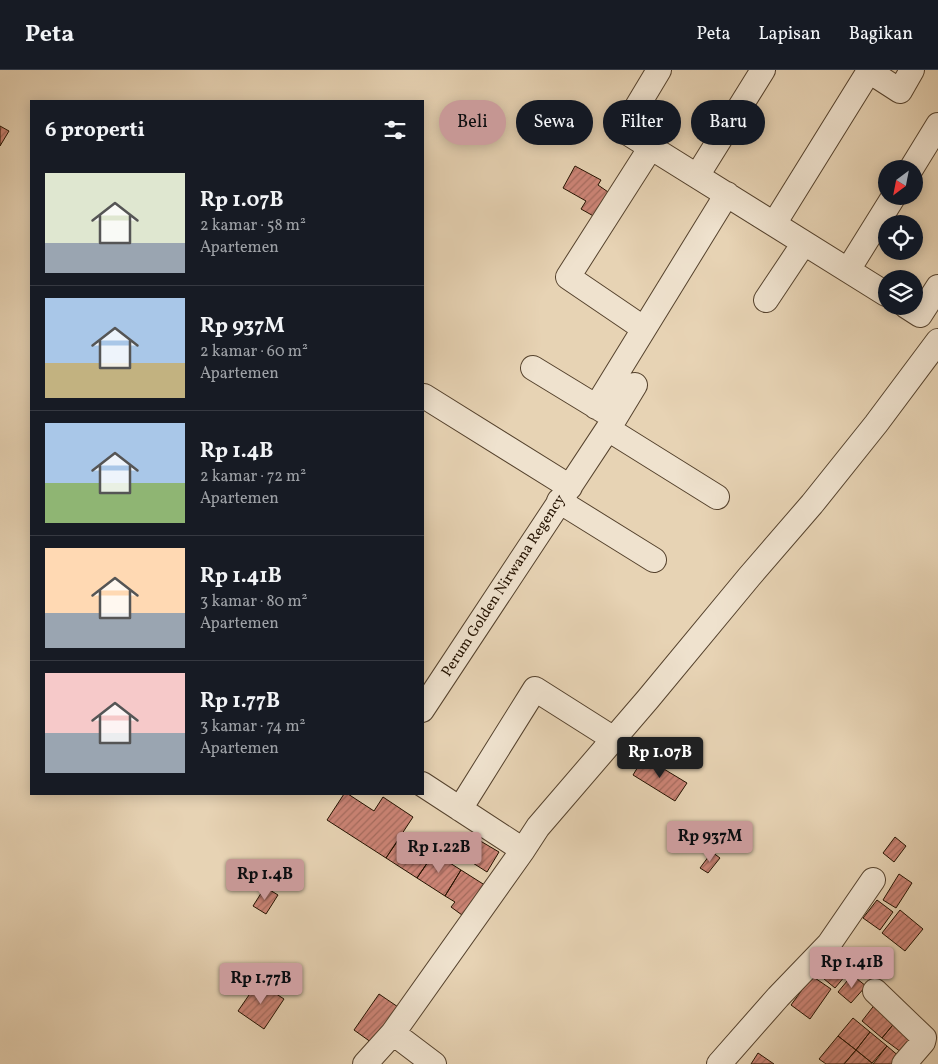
<!DOCTYPE html>
<html lang="id">
<meta charset="utf-8">
<style>
:root{--surface:#171b24;--page:#20242c;--text:#f1f3f6;--muted:#9ea1a6;--line:#363941;--accent:#c59692}
body{margin:0;font-family:Vollkorn,serif;background:var(--page);color:var(--text);height:100vh;display:flex;flex-direction:column;font-size:19px;white-space:nowrap}
*{box-sizing:border-box;margin:0}
p{font-size:16px;color:var(--muted)}
.icon{flex:none;width:28px;height:28px;fill:none;stroke:currentColor;stroke-width:2;stroke-linecap:round;stroke-linejoin:round}
.map{position:relative;flex:1;overflow:hidden}
.side{position:absolute;left:30px;top:30px;width:394px;height:695px;display:flex;flex-direction:column;background:var(--surface);border-radius:0px;box-shadow:0 2px 12px #0003}
.side>*{flex:none}
.hud{position:absolute;left:439px;top:30px;width:424px;height:45px;display:flex;gap:10px}
.needle{width:32px;rotate:212deg}
.buttons{position:absolute;left:878px;top:90px;display:grid;gap:10px}
.buttons a{display:grid;place-items:center;width:45px;height:45px;border-radius:50%;background:var(--surface);box-shadow:0 2px 12px #0003;font-size:25px}
.price{position:absolute;translate:-50% -42px;padding:0 11px;border-radius:5px;background:var(--accent);color:#111;font-size:16px;line-height:32px;filter:drop-shadow(0 1px 2px #0008)}
.price::after{content:'';position:absolute;left:50%;top:30px;width:15px;height:11px;margin-left:-8px;background:inherit;clip-path:polygon(0 0,100% 0,50% 100%)}
.price.current{background:#222;color:#fff}
ul{padding:0;list-style:none}
li{display:flex;align-items:center;gap:15px;height:125px;padding:0 15px}
li+li{border-top:1px solid var(--line)}
li span{display:grid;place-items:center;flex:none;width:140px;height:100px;border-radius:0px;color:#555}
li>.icon{margin-inline-start:auto}
span .icon{width:60px;height:60px;fill:#fffc;stroke-width:1}
li b{font-size:21px}
h2{display:flex;justify-content:space-between;align-items:center;height:60px;padding:0 15px;font-size:21px}
.tag{padding:0 18px;border-radius:22px;background:var(--surface);box-shadow:0 2px 12px #0003;font-size:18px;line-height:45px}
.tag.current{background:var(--accent);color:#111}
header{display:flex;align-items:center;gap:30px;box-sizing:border-box;height:70px;padding:0 25px;background:var(--surface);border-bottom:1px solid var(--line)}
header strong{font-size:24px}
nav{display:flex;gap:28px;margin-inline-start:auto;font-size:18px}
.map>svg:first-child{display:block}
</style>
<header>
<strong>Peta</strong>
<nav><a>Peta</a><a>Lapisan</a><a>Bagikan</a></nav>
</header>
<div class="map">
<svg width="938" height="994" viewBox="0 0 938 994">
<defs>
<pattern id="building-hatch" width="6" height="6" patternUnits="userSpaceOnUse" patternTransform="scale(1.25)"><rect width="6" height="6" fill="#cc8476"/><path d="M-1 1l2-2M0 6l6-6M5 7l2-2" fill="none" stroke="#a56b5e"/></pattern>
</defs>
<rect width="100%" height="100%" fill="#e7d3b4"/>
<filter id="stains"><feTurbulence type="fractalNoise" baseFrequency=".004" numOctaves="4"/><feColorMatrix values="0 0 0 0 .2 0 0 0 0 .09 0 0 0 0 .02 0 0 0 .5 -.17"/></filter>
<radialGradient id="worn" r=".72"><stop offset=".6" stop-color="#630" stop-opacity="0"/><stop offset="1" stop-color="#630" stop-opacity=".3"/></radialGradient>
<path fill="url(#building-hatch)" stroke="#241200" d="M0 56 9 61 0 76Z
M575 96 601 110 598 115 611 124 597 148 581 139 586 131 563 118Z
M644 687 687 713 675 731 633 705Z
M344 724H348L374 741 383 727 413 747 386 788 327 750Z
M403 763 434 783 417 808 386 788Z
M895 767 906 776 894 792 883 783Z
M477 769 499 782 487 802 465 788Z
M712 782 720 788 708 803 700 798Z
M434 783 461 800 445 826 417 808Z
M461 800 491 819 474 845 466 840 462 845 451 837 455 832 445 826Z
M899 804 912 813 896 838 883 830Z
M265 817 278 825 266 844 253 836Z
M877 830 893 842 880 860 863 848Z
M900 840 923 859 905 881 882 863Z
M834 885 851 899 835 918 818 904Z
M852 905 866 916 851 933 838 922Z
M812 906 831 919 810 949 791 935Z
M258 912 284 929 264 959 238 941Z
M379 924 401 939 375 975 354 960Z
M876 933 897 950 882 968 862 951Z
M853 948 870 962 856 980 838 966Z
M897 950 915 964 901 982 882 968Z
M870 962 887 976 872 993 856 980Z
M838 966 856 980 844 994H826L819 989Z
M887 976 901 988 896 994H873Z
M856 980 872 993V994H844Z
M758 983 774 994H751Z"/>
<g fill="none" stroke-linecap="round" stroke-linejoin="round">
<defs>
<path id="minor" d="M659 0 623 60 886 224
M911 99 938 55
M697 106 763 0
M774 154 869 1 900 21 912 0
M848 200 894 126
M766 230 804 173
M906 236 920 245 938 217
M643 258 568 207 651 77
M424 326 570 417
M596 337 727 124
M615 348 635 315
M608 359 717 427
M559 431 654 490
M422 640 615 348 533 298
M460 739 535 619 606 664
M523 780 538 757 648 629 749 507 812 434 876 354 938 271
M875 921 924 968 923 972 904 994
M393 963 434 994
M365 994 393 963 523 780 422 714
M719 994 778 927 829 874 873 810"/>
</defs>
<use href="#minor" stroke="#55422d" stroke-width="26"/>
<use href="#minor" stroke="#efe2ce" stroke-width="24"/>
</g>
<g text-anchor="middle" dominant-baseline="central" stroke-width="4.5" stroke-linejoin="round" paint-order="stroke">
<g font-size="15" fill="#241200" stroke="#efe2ce">
<text transform="translate(504 516) rotate(-57)">Perum Golden Nirwana Regency</text>
</g>
</g>
<rect width="100%" height="100%" filter="url(#stains)"/>
<rect width="100%" height="100%" fill="url(#worn)"/>
</svg>
<div class="buttons">
<a><svg class="needle" viewBox="-14 -14 28 28"><path d="M0-13l5 13h-10z" fill="#e53935"/><path d="M0 13l5-13h-10z" fill="#9ea1a6"/></svg></a>
<a><svg class="icon" aria-label="locate" viewBox="0 0 24 24"><circle cx="12" cy="12" r="6"/><path d="M12 2v4M12 18v4M2 12h4M18 12h4"/></svg></a>
<a><svg class="icon" aria-label="layers" viewBox="0 0 24 24"><path d="M12 4l9 5-9 5-9-5zM3 14l9 5 9-5"/></svg></a>
</div>
<b class="price current" style="left:660px;top:709px">Rp 1.07B</b>
<b class="price" style="left:710px;top:793px">Rp 937M</b>
<b class="price" style="left:439px;top:804px">Rp 1.22B</b>
<b class="price" style="left:265px;top:831px">Rp 1.4B</b>
<b class="price" style="left:852px;top:919px">Rp 1.41B</b>
<b class="price" style="left:261px;top:935px">Rp 1.77B</b>
<div class="hud">
<a class="tag current">Beli</a>
<a class="tag">Sewa</a>
<a class="tag">Filter</a>
<a class="tag">Baru</a>
</div>
<section class="side">
<h2>6 properti<svg class="icon" aria-label="filters" viewBox="0 0 24 24"><path d="M4 7h16M4 17h16"/><circle cx="9" cy="7" r="2"/><circle cx="15" cy="17" r="2"/></svg></h2>
<ul>
<li><span style="background:linear-gradient(#dfe7d0 70%,#9aa5b1 0)"><svg class="icon" aria-label="home" viewBox="0 0 24 24"><path d="M3 11l9-7 9 7M6 9v11h12V9"/></svg></span><div><b>Rp 1.07B</b><p>2 kamar · 58 m²</p><p>Apartemen</p></div></li>
<li><span style="background:linear-gradient(#a9c7e8 65%,#c2b280 0)"><svg class="icon" aria-label="home" viewBox="0 0 24 24"><path d="M3 11l9-7 9 7M6 9v11h12V9"/></svg></span><div><b>Rp 937M</b><p>2 kamar · 60 m²</p><p>Apartemen</p></div></li>
<li><span style="background:linear-gradient(#a9c7e8 60%,#8fb573 0)"><svg class="icon" aria-label="home" viewBox="0 0 24 24"><path d="M3 11l9-7 9 7M6 9v11h12V9"/></svg></span><div><b>Rp 1.4B</b><p>2 kamar · 72 m²</p><p>Apartemen</p></div></li>
<li><span style="background:linear-gradient(#ffd9b3 65%,#9aa5b1 0)"><svg class="icon" aria-label="home" viewBox="0 0 24 24"><path d="M3 11l9-7 9 7M6 9v11h12V9"/></svg></span><div><b>Rp 1.41B</b><p>3 kamar · 80 m²</p><p>Apartemen</p></div></li>
<li><span style="background:linear-gradient(#f6c9c9 60%,#9aa5b1 0)"><svg class="icon" aria-label="home" viewBox="0 0 24 24"><path d="M3 11l9-7 9 7M6 9v11h12V9"/></svg></span><div><b>Rp 1.77B</b><p>3 kamar · 74 m²</p><p>Apartemen</p></div></li>
</ul>
</section>
</div>
